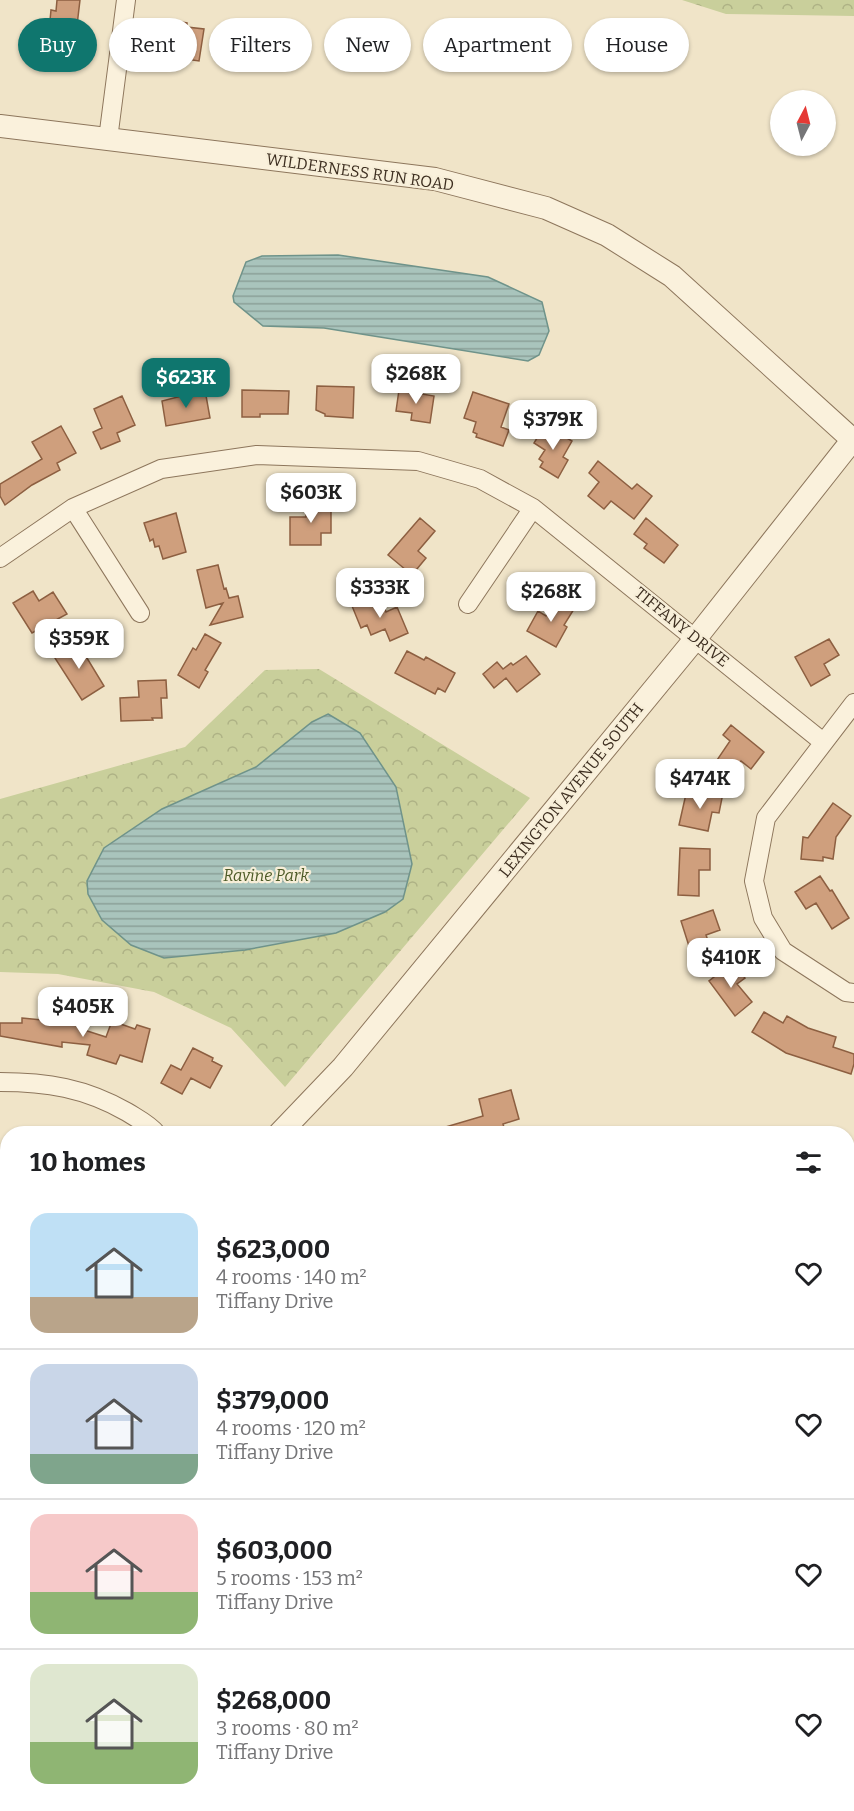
<!DOCTYPE html>
<meta charset="utf-8">
<style>
:root{--surface:#fff;--page:#f2f2f2;--text:#202124;--muted:#757577;--line:#e0e0e0;--accent:#0f766e}
body{margin:0;font-family:Bitter,serif;background:var(--page);color:var(--text);height:100vh;display:flex;flex-direction:column;font-size:22px;white-space:nowrap}
*{box-sizing:border-box;margin:0}
p{font-size:20px;color:var(--muted)}
.icon{flex:none;width:33px;height:33px;fill:none;stroke:currentColor;stroke-width:2;stroke-linecap:round;stroke-linejoin:round}
.map{position:relative;flex:1;overflow:hidden}
.details{position:absolute;left:0px;top:1126px;width:855px;height:686px;display:flex;flex-direction:column;background:var(--surface);border-radius:24px 24px 0 0;box-shadow:0 2px 4px #0004}
.details>*{flex:none}
.top-card{position:absolute;left:18px;top:18px;width:819px;height:54px;display:flex;gap:12px}
.needle{width:39px;rotate:7deg}
.controls{position:absolute;left:770px;top:90px;display:grid;gap:12px}
.controls a{display:grid;place-items:center;width:66px;height:66px;border-radius:50%;background:var(--surface);box-shadow:0 2px 4px #0004;font-size:30px}
.price{position:absolute;translate:-50% -51px;padding:0 14px;border-radius:12px;background:#fff;color:#222;font-size:20px;line-height:39px;filter:drop-shadow(0 2px 3px #0008)}
.price::after{content:'';position:absolute;left:50%;top:36px;width:18px;height:14px;margin-left:-9px;background:inherit;clip-path:polygon(0 0,100% 0,50% 100%)}
.price.selected{background:var(--accent);color:#fff}
ul{padding:0;list-style:none}
li{display:flex;align-items:center;gap:18px;height:150px;padding:0 30px}
li+li{border-top:2px solid var(--line)}
li span{display:grid;place-items:center;flex:none;width:168px;height:120px;border-radius:18px;color:#555}
li>.icon{margin-inline-start:auto}
span .icon{width:72px;height:72px;fill:#fffc;stroke-width:1}
li b{font-size:26px}
h2{display:flex;justify-content:space-between;align-items:center;height:72px;padding:0 30px;font-size:26px}
.pill{padding:0 21px;border-radius:27px;background:var(--surface);box-shadow:0 2px 4px #0004;font-size:21px;line-height:54px}
.pill.selected{background:var(--accent);color:#fff}
.map>svg:first-child{display:block}
</style>
<div class="map">
<svg width="854" height="1811" viewBox="0 0 854 1811">
<defs>
<pattern id="park-crowns" width="20" height="18" patternUnits="userSpaceOnUse" patternTransform="scale(1.5)"><rect width="20" height="18" fill="#c9cf9b"/><path d="M2 6a3 3 0 1 1 6 0M12 15a3 3 0 1 1 6 0" fill="none" stroke="#aeb285"/></pattern>
<pattern id="water-rules" width="6" height="5" patternUnits="userSpaceOnUse" patternTransform="scale(1.5)"><rect width="6" height="5" fill="#a9c4bc"/><path d="M0 2.5h6" fill="none" stroke="#8ba098"/></pattern>
</defs>
<rect width="100%" height="100%" fill="#f0e4c8"/>
<path fill="url(#park-crowns)" d="M682 0H854V16L726 14Z
M319 669 530 798 285 1087 231 1028 154 992 58 974 0 972V799L185 747 265 670Z"/>
<path fill="url(#water-rules)" stroke="#6f938a" stroke-width="1.5" d="M338 255 488 277 542 302 549 331 539 355 528 361 324 328 263 326 234 302 233 296 246 262 262 256Z
M328 714 360 733 396 787 412 864 403 899 385 912 336 933 245 950 164 958 131 945 102 920 88 894 87 881 104 848 162 809 256 767 312 722Z"/>
<path fill="#cf9f7d" stroke="#8d5f41" stroke-width="1.5" d="M57 0H80L76 34 49 31 51 10 56 11Z
M169 20 187 23V27L204 29 199 61 179 58 181 40 166 38Z
M317 386 354 387 353 418 325 416V414L316 410Z
M205 390 210 418 166 426 162 401Z
M242 390 289 391 288 414H260V417H242Z
M399 390 434 396 430 423 411 420 412 413 396 411Z
M473 392 509 404 501 427 509 430 503 446 476 437 477 434 473 432 476 422 464 418Z
M122 396 135 425 117 433 120 441 101 449 93 432 102 428 94 409Z
M545 425 572 441 563 457 568 460 558 478 540 467 543 462 539 459 545 450 534 443Z
M61 426 76 453 57 463 60 470 32 485 5 505 0 496V484L42 459 32 442Z
M598 461 632 489 637 484 652 496 634 519 611 501 604 509 588 496 599 482 589 473Z
M306 501H331V533H321V545H290V517H306Z
M176 513 186 552 163 559 159 546 155 547 153 539 150 541 144 523Z
M420 518 435 531 418 551 426 558 412 575 388 555Z
M646 518 678 545 664 563 644 548 647 544 634 534Z
M218 565 224 589 226 588 229 598 238 596 243 617 210 625 223 603 206 608 197 570Z
M33 591 39 601 53 592 67 614 32 633 13 603Z
M373 597 378 608 384 606 386 612 397 607 408 633 390 641 385 629 371 635 367 625 361 628 352 606Z
M556 599 574 609 564 625 567 627 556 647 527 631 538 611 546 616Z
M205 634 221 643 205 670 208 672 199 688 178 675 193 648 196 650Z
M829 639 839 655 824 664 830 675 811 686 795 657Z
M76 640 104 686 82 700 53 655Z
M407 651 424 660 426 657 455 673 445 692 438 688 435 694 395 673Z
M526 656 540 674 517 692 506 678 494 688 483 674 497 662 503 669 511 663 513 665Z
M166 680 167 698H161L162 718H152L153 720 121 721 120 698 139 697 138 681Z
M731 725 764 752 751 769 741 761 729 775 715 763 730 741 723 735Z
M707 789 723 793 719 813 712 812 708 831 679 825 686 794 705 798Z
M833 803 851 816 836 837 833 859 823 857V861L801 859 803 837 808 838Z
M680 848 710 849V870H699V896L678 895Z
M820 876 830 891 832 890 849 918 832 929 816 903 806 909 795 892Z
M713 910 720 930 706 935 714 958 695 965 681 921Z
M733 962 745 978 737 984 752 1002 735 1016 709 981Z
M764 1012 783 1023 787 1016 808 1028 836 1037 833 1047 854 1054V1064L851 1074 786 1053 752 1032Z
M22 1018 82 1024 81 1029 106 1037 112 1021 135 1029 137 1025 150 1029 142 1062 120 1055 116 1064 87 1055 90 1045 62 1042V1047L0 1036V1023H22Z
M193 1048 213 1058 212 1061 222 1066 210 1088 191 1078 182 1094 161 1083 171 1065 181 1070Z
M511 1090 519 1119 503 1124 505 1131 492 1134H433L432 1131 483 1116 479 1099Z"/>
<g fill="none" stroke-linecap="round" stroke-linejoin="round">
<defs>
<path id="minor" d="M108 139 126 0
M73 508 140 613
M0 558 73 508 161 469 257 455 418 461 480 479 533 508 823 742
M468 604 533 508
M854 703 766 818 754 881 763 918 783 951 846 992 854 993
M0 1082C47 1082 85 1088 127 1112 138 1119 149 1124 157 1134
M0 1571 8 1574"/>
<path id="tertiary" d="M0 126 435 179 546 208 607 235 672 276 854 441
M279 1134 343 1067 696 638 854 438
M0 1373 8 1364"/>
<path id="secondary" d="M811 1811 854 1805"/>
</defs>
<use href="#minor" stroke="#8d765c" stroke-width="20"/>
<use href="#tertiary" stroke="#8d765c" stroke-width="24"/>
<use href="#secondary" stroke="#6f573f" stroke-width="27"/>
<use href="#minor" stroke="#faf1dc" stroke-width="18"/>
<use href="#tertiary" stroke="#faf1dc" stroke-width="22"/>
<use href="#secondary" stroke="#faf1dc" stroke-width="26"/>
</g>
<g text-anchor="middle" dominant-baseline="central" stroke-width="4.5" stroke-linejoin="round" paint-order="stroke">
<g font-size="16" fill="#3d2e20" stroke="#f7eed8">
<text transform="translate(360 172) rotate(8)">WILDERNESS RUN ROAD</text>
<text transform="translate(682 627) rotate(39)">TIFFANY DRIVE</text>
<text transform="translate(571 790) rotate(-51)">LEXINGTON AVENUE SOUTH</text>
</g>
<g font-size="16" font-style="italic" fill="#4d5a26" stroke="#f7eed8">
<text x="266" y="875">Ravine Park</text>
</g>
</g>
</svg>
<div class="controls">
<a><svg class="needle" viewBox="-14 -14 28 28"><path d="M0-13l5 13h-10z" fill="#e53935"/><path d="M0 13l5-13h-10z" fill="#757577"/></svg></a>
</div>
<b class="price" style="left:416px;top:405px">$268K</b>
<b class="price selected" style="left:186px;top:409px">$623K</b>
<b class="price" style="left:553px;top:451px">$379K</b>
<b class="price" style="left:311px;top:524px">$603K</b>
<b class="price" style="left:380px;top:619px">$333K</b>
<b class="price" style="left:551px;top:623px">$268K</b>
<b class="price" style="left:79px;top:670px">$359K</b>
<b class="price" style="left:700px;top:810px">$474K</b>
<b class="price" style="left:731px;top:989px">$410K</b>
<b class="price" style="left:83px;top:1038px">$405K</b>
<div class="top-card">
<a class="pill selected">Buy</a>
<a class="pill">Rent</a>
<a class="pill">Filters</a>
<a class="pill">New</a>
<a class="pill">Apartment</a>
<a class="pill">House</a>
</div>
<section class="details">
<h2>10 homes<svg class="icon" aria-label="filters" viewBox="0 0 24 24"><path d="M4 7h16M4 17h16"/><circle cx="9" cy="7" r="2"/><circle cx="15" cy="17" r="2"/></svg></h2>
<ul>
<li><span style="background:linear-gradient(#bfe0f5 70%,#b9a48a 0)"><svg class="icon" aria-label="home" viewBox="0 0 24 24"><path d="M3 11l9-7 9 7M6 9v11h12V9"/></svg></span><div><b>$623,000</b><p>4 rooms · 140 m²</p><p>Tiffany Drive</p></div><svg class="icon" aria-label="heart" viewBox="0 0 24 24"><path d="M12 20l-8-8c-3-5 5-10 8-4 3-6 11-1 8 4z"/></svg></li>
<li><span style="background:linear-gradient(#c9d6e8 75%,#7fa58c 0)"><svg class="icon" aria-label="home" viewBox="0 0 24 24"><path d="M3 11l9-7 9 7M6 9v11h12V9"/></svg></span><div><b>$379,000</b><p>4 rooms · 120 m²</p><p>Tiffany Drive</p></div><svg class="icon" aria-label="heart" viewBox="0 0 24 24"><path d="M12 20l-8-8c-3-5 5-10 8-4 3-6 11-1 8 4z"/></svg></li>
<li><span style="background:linear-gradient(#f6c9c9 65%,#8fb573 0)"><svg class="icon" aria-label="home" viewBox="0 0 24 24"><path d="M3 11l9-7 9 7M6 9v11h12V9"/></svg></span><div><b>$603,000</b><p>5 rooms · 153 m²</p><p>Tiffany Drive</p></div><svg class="icon" aria-label="heart" viewBox="0 0 24 24"><path d="M12 20l-8-8c-3-5 5-10 8-4 3-6 11-1 8 4z"/></svg></li>
<li><span style="background:linear-gradient(#dfe7d0 65%,#8fb573 0)"><svg class="icon" aria-label="home" viewBox="0 0 24 24"><path d="M3 11l9-7 9 7M6 9v11h12V9"/></svg></span><div><b>$268,000</b><p>3 rooms · 80 m²</p><p>Tiffany Drive</p></div><svg class="icon" aria-label="heart" viewBox="0 0 24 24"><path d="M12 20l-8-8c-3-5 5-10 8-4 3-6 11-1 8 4z"/></svg></li>
</ul>
</section>
</div>
